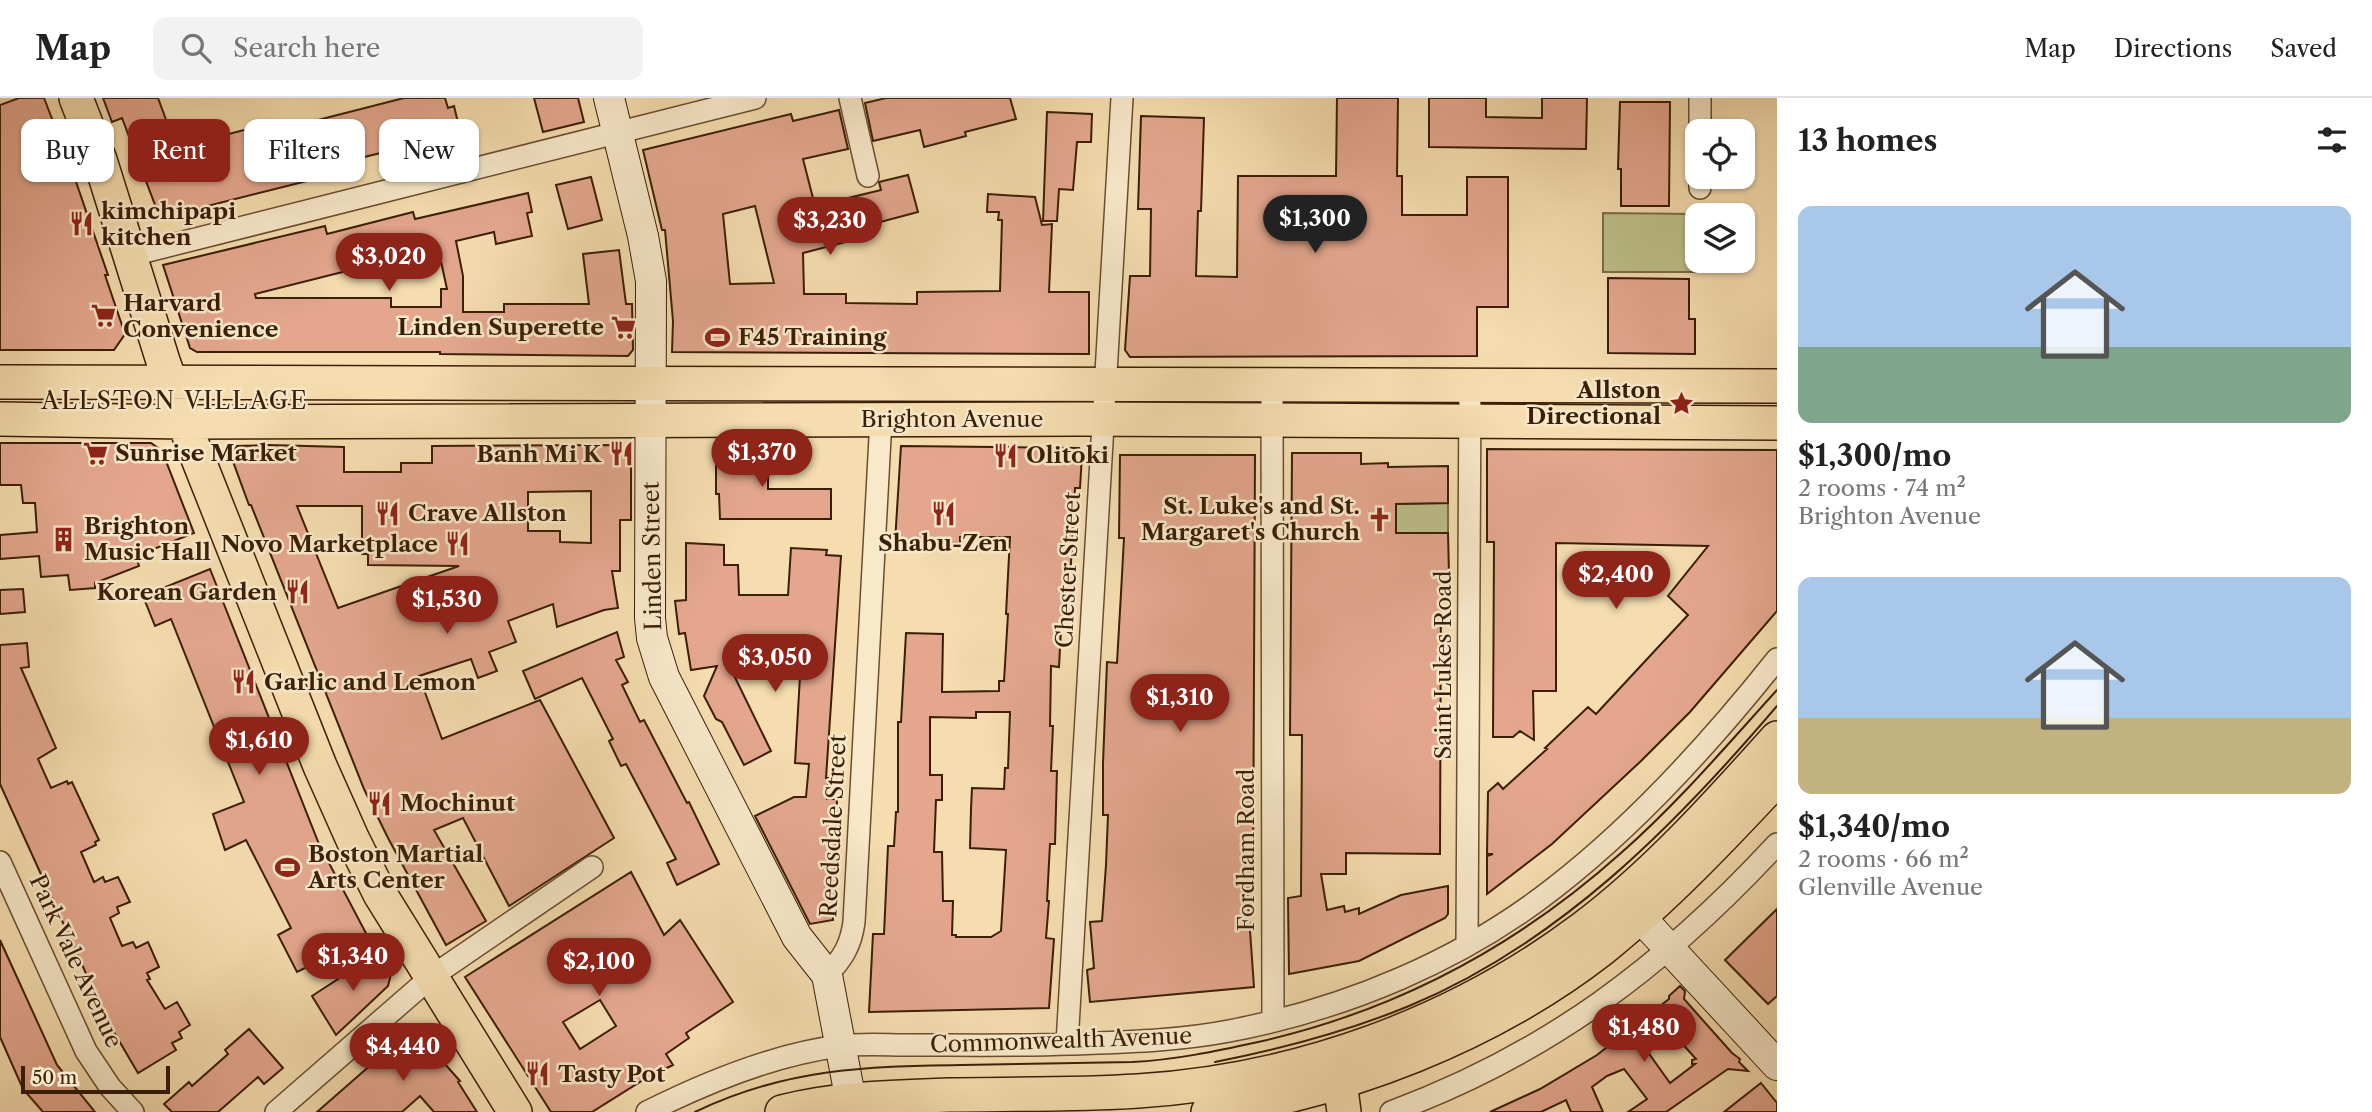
<!DOCTYPE html>
<meta charset="utf-8">
<style>
:root{--surface:#fff;--page:#f2f2f2;--text:#222;--muted:#767676;--line:#e0e0e0;--accent:#8f2418}
body{margin:0;font-family:"Libre Caslon Text",serif;background:var(--page);color:var(--text);height:100vh;display:flex;flex-direction:column;font-size:26px;white-space:nowrap}
*{box-sizing:border-box;margin:0}
p{font-size:23px;color:var(--muted)}
.icon{flex:none;width:38px;height:38px;fill:none;stroke:currentColor;stroke-width:2;stroke-linecap:round;stroke-linejoin:round}
.map{position:relative;flex:1;overflow:hidden}
.drawer{display:flex;flex-direction:column;background:var(--surface);width:595px}
.drawer>*{flex:none}
.top-card{position:absolute;left:21px;top:21px;width:665px;height:63px;display:flex;gap:14px}
.buttons{position:absolute;left:1685px;top:21px;display:grid;gap:14px}
.buttons a{display:grid;place-items:center;width:70px;height:70px;border-radius:14px;background:var(--surface);box-shadow:0 2px 5px #0004;font-size:35px}
.scale{position:absolute;left:21px;bottom:18px;width:149px;box-sizing:border-box;padding-left:7px;border:4px solid #3b1e06;border-top:0;font-size:19px;line-height:24px;white-space:nowrap;color:#3b1e06;-webkit-text-stroke:5px #f8e9cb;paint-order:stroke}
.price{position:absolute;translate:-50% -60px;padding:0 16px;border-radius:24px;background:var(--accent);color:#fff;font-size:23px;line-height:46px;filter:drop-shadow(0 2px 4px #0008)}
.price::after{content:'';position:absolute;left:50%;top:42px;width:21px;height:16px;margin-left:-10px;background:inherit;clip-path:polygon(0 0,100% 0,50% 100%)}
.price.current{background:#222;color:#fff}
ul{padding:0;list-style:none}
li{display:grid;align-content:center;gap:14px;height:371px;padding:0 21px}
li span{display:grid;place-items:center;height:217px;border-radius:14px;color:#555}
li>.icon{margin-inline-start:auto}
span .icon{width:126px;height:126px;fill:#fffc;stroke-width:1}
li b{font-size:30px}
h2{display:flex;justify-content:space-between;align-items:center;height:84px;padding:0 21px;font-size:30px}
.tag{padding:0 24px;border-radius:14px;background:var(--surface);box-shadow:0 2px 5px #0004;font-size:24px;line-height:63px}
.tag.current{background:var(--accent);color:#fff}
header{display:flex;align-items:center;gap:42px;box-sizing:border-box;height:98px;padding:0 35px;background:var(--surface);border-bottom:2px solid var(--line)}
header strong{font-size:33px}
nav{display:flex;gap:38px;margin-inline-start:auto;font-size:24px}
.search{width:490px;height:63px;background:var(--page);display:flex;align-items:center;gap:18px;box-sizing:border-box;padding:0 24px;border-radius:14px;color:var(--muted);font-size:26px}
main{display:flex;flex:1;min-height:0}
.map>svg:first-child{display:block}
</style>
<header>
<strong>Map</strong>
<div class="search"><svg class="icon" aria-label="search" viewBox="0 0 24 24"><circle cx="10" cy="10" r="6"/><path d="M15 15l6 6"/></svg>Search here</div>
<nav><a>Map</a><a>Directions</a><a>Saved</a></nav>
</header>
<main>
<div class="map">
<svg width="1777" height="1014" viewBox="0 0 1777 1014">
<rect width="100%" height="100%" fill="#f5ddaf"/>
<filter id="stains"><feTurbulence type="fractalNoise" baseFrequency=".00286" numOctaves="4"/><feColorMatrix values="0 0 0 0 .2 0 0 0 0 .09 0 0 0 0 .02 0 0 0 .5 -.17"/></filter>
<radialGradient id="worn" r=".72"><stop offset=".6" stop-color="#630" stop-opacity="0"/><stop offset="1" stop-color="#630" stop-opacity=".3"/></radialGradient>
<path fill="#bdc08a" stroke="#7c6f48" stroke-width="2" d="M1603 115 1696 116V174H1603Z
M1448 405V435H1396V406Z"/>
<path fill="#e4a78e" stroke="#3b1e06" stroke-width="2" fill-rule="evenodd" d="M19 0H44L74 78 108 177H105L125 236 114 252H0V7Z
M103 0H158L168 27 175 25 180 42 176 44 185 73 219 64 213 40 280 23 286 47 318 38 314 23 404 0H445L448 10 454 8 461 37 442 42 444 47 413 54 412 47 305 74 307 83 160 120 122 20 112 24Z
M534 0H578L584 24 543 34Z
M886 0H1010L1016 21 965 34 966 38 924 49 920 32 873 43 865 5Z
M1337 0H1398L1397 78H1402V117H1467V79H1508V209H1477V258L1130 259 1125 252 1130 178H1150L1151 111H1138L1141 18 1204 20 1201 113H1198L1196 178 1237 179 1238 78H1336Z
M1429 0H1486V19L1542 20V0H1587L1586 51 1429 49Z
M1620 4H1670L1669 108H1621V71H1618Z
M839 12 848 51 803 61 815 108 881 92 879 84 908 77 918 114 869 127 871 133 856 137 857 141 803 155 804 196H846V205L917 206V194L1000 193 1002 122H998L999 114H987L988 96 1035 99 1042 127 1052 126 1049 194H1089V256L672 254 673 223 665 132H662L643 52 791 16 793 23ZM755 108 774 185 730 186 723 116Z
M1047 14 1092 16 1091 44H1077L1073 92 1059 91 1057 123H1043Z
M591 79 602 122 568 131 556 87Z
M528 95 532 114 527 115 532 138 496 146 494 134 456 143 463 178V214H504V206H589L583 156 619 152 626 206H632L633 252 628 258 440 256V254H197L190 250 163 167 325 128 327 136 413 114 415 121ZM438 150 447 191H441V209H391V200H256L255 196Z
M1608 180 1689 181V221H1695V256L1608 255Z
M0 345H151L162 353 194 435 136 458 139 468 95 485V490L70 492 68 477 41 479 39 458 0 461V437L37 434 35 405H23L21 387H0Z
M268 347 344 349V374H401V365H432V348L622 347 631 356V422H620V473H612L618 510 604 512 557 529 553 506 508 523 516 544 489 554 497 573 478 580 471 561 419 578 442 641 540 602 614 740 509 808 463 720 434 732 486 823 446 847 388 740 364 691 251 407H249L231 358 237 348ZM591 393V445L560 444V433H528V394ZM297 408H362V456H368V467L459 468 338 510Z
M716 347H768V391H831V421H720L719 396H716Z
M901 348 1079 350 1082 357 1080 390H1075L1068 519H1063L1061 531 1059 569 1051 568 1050 628H1053L1051 673H1057L1055 746H1050L1047 803H1049L1046 840 1054 841 1049 910 869 914 873 836H884L888 748H894L896 714H898V624H901L906 535 943 536 942 594 999 593V583H1004L1008 516H1006L1010 439H960V445L895 444ZM976 614H1010L1008 670H1005L1004 691 972 690 971 711 970 750 1006 752 1001 833 991 839H956V837H952L953 803H943L942 754H934L936 702H942V677H930V619L976 620Z
M1487 351 1777 352V513L1690 614 1641 663 1552 746 1487 796V758L1493 756H1487L1488 694 1498 685 1503 691 1547 651 1545 650 1588 609 1596 616 1688 517 1668 498 1708 448 1556 445V593H1533L1534 642 1520 633 1513 639H1493L1494 444H1487Z
M1292 355H1361V366L1388 365V369L1448 368V405L1396 406V435H1448L1449 477H1441L1440 756 1346 755V776H1321L1327 812 1344 808 1345 814 1359 810V816L1401 797 1448 788V816L1445 820 1359 863 1289 876 1288 800 1301 798 1302 637H1290Z
M1120 357H1255L1253 790H1247L1254 889 1090 904 1087 872 1094 870 1090 824 1102 823 1106 767 1108 717H1103V665L1107 564 1117 565 1121 495 1124 440H1119Z
M686 445 724 447V467H738L739 497H788L791 450 827 452 826 457 841 458 826 680H828L827 701H837L833 822 810 826 755 718 794 699H806L809 666 795 665 800 578 769 577 770 550 725 559 771 653 744 667 722 624 716 621 704 598 717 568 691 572 685 535 679 536 675 503 686 502Z
M210 471 319 746 368 839 297 874 278 837 291 830 246 742 225 752 213 716 244 704 171 521 155 528 143 498Z
M23 491 25 514 0 516V492Z
M617 534 624 559 616 562 628 584 622 587 640 624 644 622 687 705 689 704 719 766 677 787 667 765 676 761 626 666 621 668 609 643 613 641 582 580 535 601 523 573Z
M27 545 29 569 21 570 56 650 38 661 51 690 67 683 68 686 72 684 91 725 99 742 95 744 96 747 81 754 94 784 103 779 105 784 118 779 130 804 117 809 119 815 110 820 122 848 133 844 136 850 148 844 159 869 147 875 150 881 147 882 165 911 177 904 190 927 179 934 182 940 172 945 176 952 138 975 108 924 0 686V547Z
M631 774 664 837 680 822 733 904 686 935 689 940 666 956 673 967 648 979 592 1014H551L465 879ZM600 902 616 928 580 951 563 924Z
M1777 811V898L1768 906 1725 862Z
M0 842 57 967 95 1014H43L23 991 0 939Z
M378 855 391 876 388 888 336 937 312 898Z
M1680 888 1685 893 1684 901 1732 955 1740 961 1739 964 1748 973 1728 971 1666 1014H1628L1647 1001 1624 971 1607 978 1592 989 1603 1014H1571L1566 1002 1541 1014H1490L1540 991 1597 957 1669 901V898ZM1669 931 1696 961 1692 962V966H1695L1670 985 1645 950Z
M413 930 460 983 458 984 477 1014H434L420 998 402 1014H317Z
M249 931 283 970 264 986 258 979 218 1014H172L164 1006 189 984 192 988 228 956 225 952Z
M1761 985 1777 1005V1014H1724Z"/>
<g fill="none" stroke-linecap="round" stroke-linejoin="round">
<defs>
<path id="street" d="M850 0 868 78
M1700 33V0
M1700 90V79
M132 157 755 0
M1272 287 1273 923
M0 764 86 953 110 989 133 1014
M1467 847 1470 287
M827 877C843 860 851 847 854 824L881 321
M1067 946 1122 0
M276 1014 431 879 592 769
M647 1014C705 985 775 956 840 948 862 945 887 947 910 947 963 947 1017 948 1070 946 1123 944 1177 943 1229 933 1345 911 1461 863 1554 790 1638 725 1711 644 1777 561
M1391 1014C1548 956 1664 868 1777 746"/>
<path id="secondary" d="M609 0 643 138 651 183 650 520 652 540 664 579 797 839 827 877 853 1014
M1640 819 1777 967"/>
<path id="primary" d="M76 0 100 62 163 263 191 343 320 668 353 742 380 796 515 1014
M0 284 1777 288
M0 321 184 324 1078 321 1777 325
M1340 984 1344 1014
M782 1014C837 1000 892 999 948 997 1011 996 1075 997 1138 993 1297 983 1454 927 1582 831 1653 778 1718 706 1777 640
M1208 1014C1348 992 1489 939 1602 851 1665 800 1722 740 1777 681"/>
</defs>
<use href="#street" stroke="#6a4e30" stroke-width="24"/>
<use href="#secondary" stroke="#3b1e06" stroke-width="32"/>
<use href="#primary" stroke="#3b1e06" stroke-width="36"/>
<use href="#street" stroke="#f8e9cb" stroke-width="21"/>
<use href="#secondary" stroke="#f8e9cb" stroke-width="30"/>
<use href="#primary" stroke="#f5ddaf" stroke-width="33"/>
<path stroke="#3b1e06" stroke-width="2" d="M1215 964C1281 951 1346 934 1409 908 1558 846 1674 729 1777 608
M695 1014C784 971 865 968 962 967 1019 966 1075 965 1132 964 1175 962 1217 953 1258 944 1396 913 1516 849 1621 755 1678 705 1727 647 1777 592"/>
</g>
<defs>
<symbol id="restaurant-bare" viewBox="-9 -9 18 18"><path d="M-5-6h1v4h1v-4h1v4h1v-4h1v5L-1.5 .5V6h-2V.5L-5-1ZM5-6V6H3V1.5H1.5Q1.5-4 5-6Z" fill="#8f2418" stroke="#f8e9cb" stroke-width="2.5" paint-order="stroke"/></symbol>
<symbol id="supermarket-bare" viewBox="-9 -9 18 18"><path d="M-6-5.5h2.5l.6 2H6L4.5 2H-2.5L-4.4-4H-6ZM-1.5 3.2a1.3 1.3 0 1 0 .1 0ZM3 3.2a1.3 1.3 0 1 0 .1 0Z" fill="#8f2418" stroke="#f8e9cb" stroke-width="2.5" paint-order="stroke"/></symbol>
<symbol id="stadium-bare" viewBox="-9 -9 18 18"><path d="M0-5a6.5 5 0 1 0 0 10a6.5 5 0 1 0 0-10ZM-3.5-1.8h7v3.6h-7Z" fill="#8f2418" stroke="#f8e9cb" stroke-width="2.5" paint-order="stroke"/></symbol>
<symbol id="sight-bare" viewBox="-9 -9 18 18"><path d="M0-6L1.8-2.2L6-1.7L2.9 1.2L3.7 5.4L0 3.3L-3.7 5.4L-2.9 1.2L-6-1.7L-1.8-2.2Z" fill="#8f2418" stroke="#f8e9cb" stroke-width="2.5" paint-order="stroke"/></symbol>
<symbol id="church-bare" viewBox="-9 -9 18 18"><path d="M-1.2-6h2.4v3.5h3.3v2.4h-3.3V6h-2.4V-.1h-3.3v-2.4h3.3Z" fill="#8f2418" stroke="#f8e9cb" stroke-width="2.5" paint-order="stroke"/></symbol>
<symbol id="building-bare" viewBox="-9 -9 18 18"><path d="M-4-6H4V6H1V3H-1V6H-4ZM-2.5-4.3h1.7v1.8h-1.7ZM.8-4.3h1.7v1.8H.8ZM-2.5-1h1.7V.8h-1.7ZM.8-1h1.7V.8H.8Z" fill="#8f2418" stroke="#f8e9cb" stroke-width="2.5" paint-order="stroke"/></symbol>
</defs>
<g fill-rule="evenodd">
<use href="#restaurant-bare" x="64" y="108" width="35" height="35"/>
<use href="#supermarket-bare" x="86" y="200" width="35" height="35"/>
<use href="#supermarket-bare" x="606" y="212" width="35" height="35"/>
<use href="#stadium-bare" x="700" y="222" width="35" height="35"/>
<use href="#sight-bare" x="1664" y="288" width="35" height="35"/>
<use href="#supermarket-bare" x="78" y="338" width="35" height="35"/>
<use href="#restaurant-bare" x="604" y="338" width="35" height="35"/>
<use href="#restaurant-bare" x="988" y="340" width="35" height="35"/>
<use href="#restaurant-bare" x="370" y="398" width="35" height="35"/>
<use href="#restaurant-bare" x="926" y="398" width="35" height="35"/>
<use href="#church-bare" x="1362" y="404" width="35" height="35"/>
<use href="#building-bare" x="46" y="424" width="35" height="35"/>
<use href="#restaurant-bare" x="440" y="428" width="35" height="35"/>
<use href="#restaurant-bare" x="280" y="476" width="35" height="35"/>
<use href="#restaurant-bare" x="226" y="566" width="35" height="35"/>
<use href="#restaurant-bare" x="362" y="688" width="35" height="35"/>
<use href="#stadium-bare" x="270" y="752" width="35" height="35"/>
<use href="#restaurant-bare" x="520" y="958" width="35" height="35"/>
</g>
<g text-anchor="middle" dominant-baseline="central" stroke-width="5" stroke-linejoin="round" paint-order="stroke">
<g font-size="23" font-weight="bold" fill="#3b1e06" stroke="#f8e9cb" text-anchor="start">
<text x="101" y="113">kimchipapi<tspan x="101" dy="26">kitchen</tspan></text>
<text x="123" y="205">Harvard<tspan x="123" dy="26">Convenience</tspan></text>
<text x="604" y="229" text-anchor="end">Linden Superette</text>
<text x="738" y="239">F45 Training</text>
<text x="1661" y="292" text-anchor="end">Allston<tspan x="1661" dy="26">Directional</tspan></text>
<text x="115" y="355">Sunrise Market</text>
<text x="601" y="356" text-anchor="end">Banh Mi K</text>
<text x="1026" y="357">Olitoki</text>
<text x="1360" y="408" text-anchor="end">St. Luke's and St.<tspan x="1360" dy="26">Margaret's Church</tspan></text>
<text x="408" y="415">Crave Allston</text>
<text x="84" y="428">Brighton<tspan x="84" dy="26">Music Hall</tspan></text>
<text x="943" y="445" text-anchor="middle">Shabu-Zen</text>
<text x="438" y="446" text-anchor="end">Novo Marketplace</text>
<text x="277" y="494" text-anchor="end">Korean Garden</text>
<text x="264" y="584">Garlic and Lemon</text>
<text x="400" y="705">Mochinut</text>
<text x="308" y="756">Boston Martial<tspan x="308" dy="26">Arts Center</tspan></text>
<text x="558" y="976">Tasty Pot</text>
</g>
<g font-size="23" fill="#3b1e06" stroke="#f8e9cb">
<text x="952" y="321">Brighton Avenue</text>
<text transform="translate(652 458) rotate(-91)">Linden Street</text>
<text transform="translate(1068 472) rotate(-87)">Chester Street</text>
<text transform="translate(1443 567) rotate(-90)">Saint Lukes Road</text>
<text transform="translate(833 728) rotate(-87)">Reedsdale Street</text>
<text transform="translate(1246 752) rotate(-90)">Fordham Road</text>
<text transform="translate(76 863) rotate(65)">Park Vale Avenue</text>
<text transform="translate(1061 942) rotate(-2)">Commonwealth Avenue</text>
</g>
<g font-size="24" letter-spacing="2" fill="#3b1e06" stroke="#f8e9cb">
<text x="175" y="302">ALLSTON VILLAGE</text>
</g>
</g>
<rect width="100%" height="100%" filter="url(#stains)"/>
<rect width="100%" height="100%" fill="url(#worn)"/>
</svg>
<div class="buttons">
<a><svg class="icon" aria-label="locate" viewBox="0 0 24 24"><circle cx="12" cy="12" r="6"/><path d="M12 2v4M12 18v4M2 12h4M18 12h4"/></svg></a>
<a><svg class="icon" aria-label="layers" viewBox="0 0 24 24"><path d="M12 4l9 5-9 5-9-5zM3 14l9 5 9-5"/></svg></a>
</div>
<div class="scale">50 m</div>
<b class="price current" style="left:1315px;top:157px">$1,300</b>
<b class="price" style="left:830px;top:159px">$3,230</b>
<b class="price" style="left:389px;top:195px">$3,020</b>
<b class="price" style="left:762px;top:391px">$1,370</b>
<b class="price" style="left:1616px;top:513px">$2,400</b>
<b class="price" style="left:447px;top:538px">$1,530</b>
<b class="price" style="left:775px;top:596px">$3,050</b>
<b class="price" style="left:1180px;top:636px">$1,310</b>
<b class="price" style="left:259px;top:679px">$1,610</b>
<b class="price" style="left:353px;top:895px">$1,340</b>
<b class="price" style="left:599px;top:900px">$2,100</b>
<b class="price" style="left:1644px;top:966px">$1,480</b>
<b class="price" style="left:403px;top:985px">$4,440</b>
<div class="top-card">
<a class="tag">Buy</a>
<a class="tag current">Rent</a>
<a class="tag">Filters</a>
<a class="tag">New</a>
</div>
</div>
<section class="drawer">
<h2>13 homes<svg class="icon" aria-label="filters" viewBox="0 0 24 24"><path d="M4 7h16M4 17h16"/><circle cx="9" cy="7" r="2"/><circle cx="15" cy="17" r="2"/></svg></h2>
<ul>
<li><span style="background:linear-gradient(#a9c7e8 65%,#7fa58c 0)"><svg class="icon" aria-label="home" viewBox="0 0 24 24"><path d="M3 11l9-7 9 7M6 9v11h12V9"/></svg></span><div><b>$1,300/mo</b><p>2 rooms · 74 m²</p><p>Brighton Avenue</p></div></li>
<li><span style="background:linear-gradient(#a9c7e8 65%,#c2b280 0)"><svg class="icon" aria-label="home" viewBox="0 0 24 24"><path d="M3 11l9-7 9 7M6 9v11h12V9"/></svg></span><div><b>$1,340/mo</b><p>2 rooms · 66 m²</p><p>Glenville Avenue</p></div></li>
</ul>
</section>
</main>
